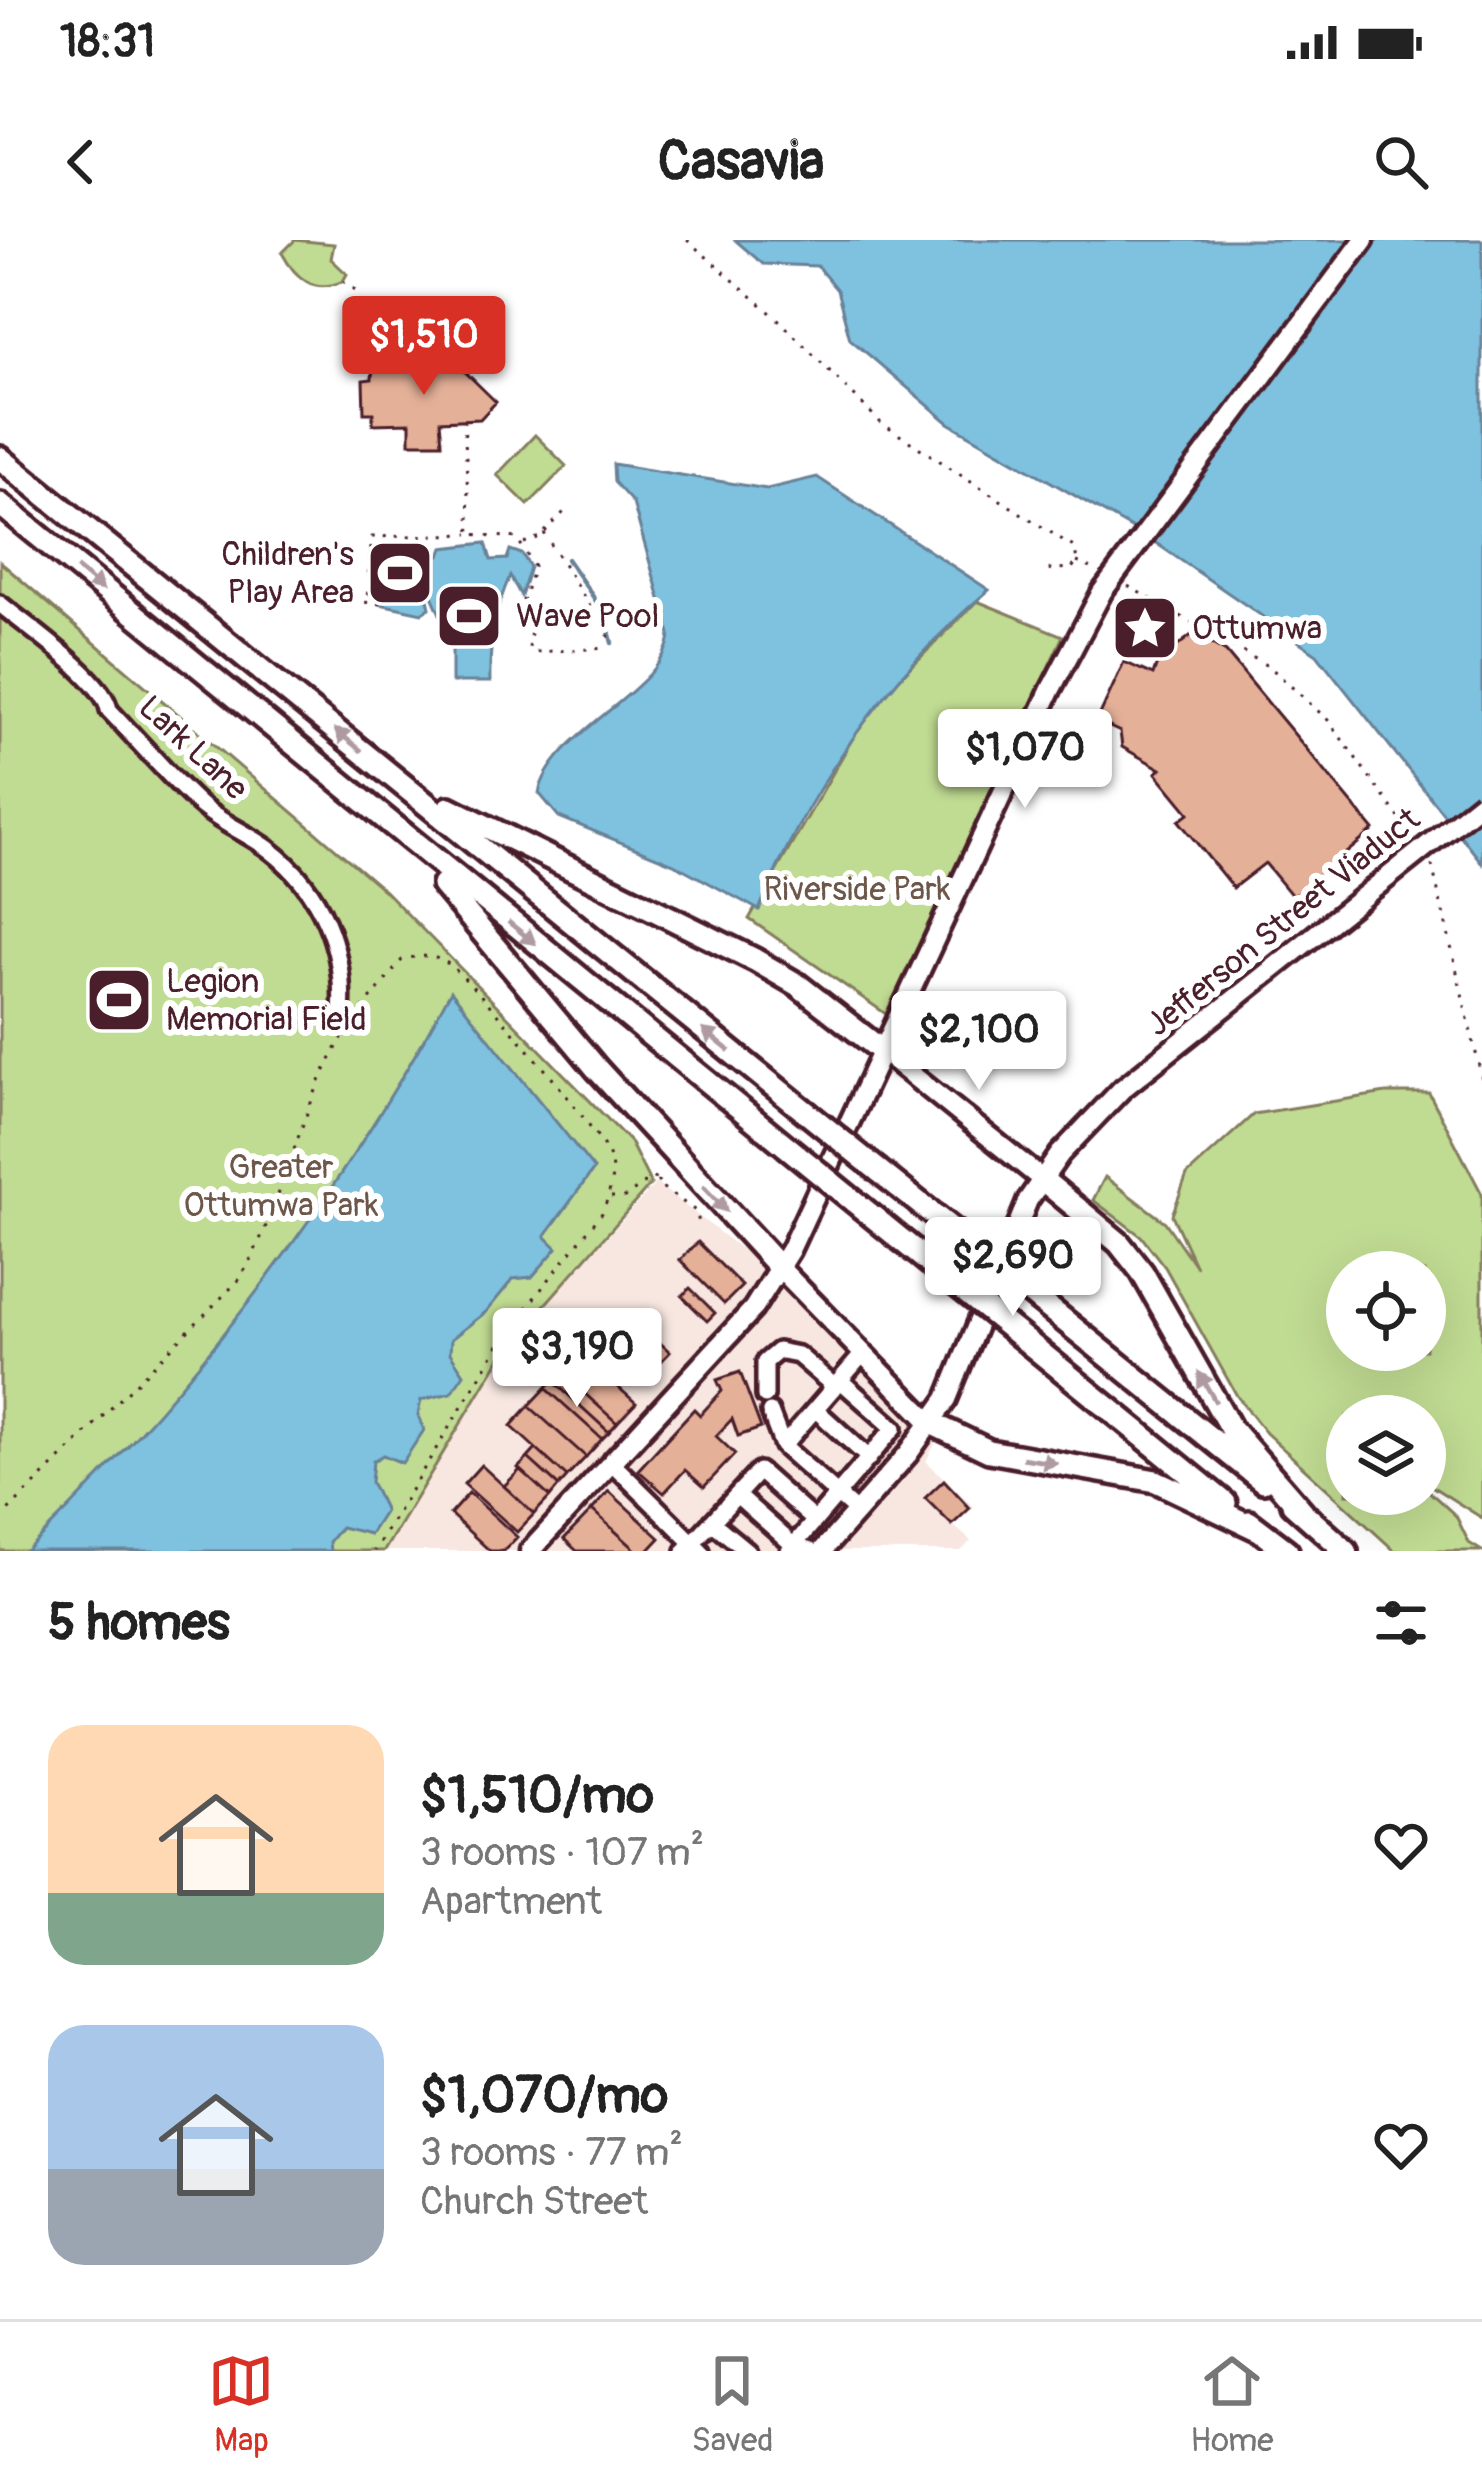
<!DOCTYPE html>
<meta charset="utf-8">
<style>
:root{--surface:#fff;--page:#f6f6f6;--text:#222;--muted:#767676;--line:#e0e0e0;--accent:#d93025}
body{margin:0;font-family:Pangolin,sans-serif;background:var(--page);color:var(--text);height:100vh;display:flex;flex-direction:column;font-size:45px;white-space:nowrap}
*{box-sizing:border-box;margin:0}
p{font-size:39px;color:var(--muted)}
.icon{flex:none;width:66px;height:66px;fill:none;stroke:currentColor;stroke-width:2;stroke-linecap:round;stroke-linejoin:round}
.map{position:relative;height:1311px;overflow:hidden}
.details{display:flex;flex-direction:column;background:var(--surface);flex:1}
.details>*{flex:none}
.controls{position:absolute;left:1326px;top:1011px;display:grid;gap:24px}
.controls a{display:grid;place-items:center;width:120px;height:120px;border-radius:50%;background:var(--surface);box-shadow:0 12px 48px #0002;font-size:60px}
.price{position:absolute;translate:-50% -102px;padding:0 27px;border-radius:12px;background:#fff;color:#222;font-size:39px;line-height:78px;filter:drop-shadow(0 3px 6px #0008)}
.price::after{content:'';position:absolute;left:50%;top:72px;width:36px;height:27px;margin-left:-18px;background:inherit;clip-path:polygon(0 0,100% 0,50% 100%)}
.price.on{background:var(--accent);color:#fff}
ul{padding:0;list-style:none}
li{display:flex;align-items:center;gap:36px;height:300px;padding:0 48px}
li span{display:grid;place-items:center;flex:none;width:336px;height:240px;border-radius:36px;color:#555}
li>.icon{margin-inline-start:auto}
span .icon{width:144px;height:144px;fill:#fffc;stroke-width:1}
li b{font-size:51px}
h2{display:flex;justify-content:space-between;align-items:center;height:144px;padding:0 48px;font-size:51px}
.status{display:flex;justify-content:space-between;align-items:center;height:84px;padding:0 60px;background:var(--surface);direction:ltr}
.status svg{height:33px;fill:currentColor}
header{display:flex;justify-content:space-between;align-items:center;height:156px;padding:0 48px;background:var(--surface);font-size:54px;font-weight:700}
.tabs{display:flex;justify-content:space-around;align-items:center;height:168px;border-top:3px solid var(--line);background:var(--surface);font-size:33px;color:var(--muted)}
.tabs a{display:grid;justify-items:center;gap:6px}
.tabs .on{color:var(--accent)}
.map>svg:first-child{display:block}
</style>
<div class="status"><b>18:31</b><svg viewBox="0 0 49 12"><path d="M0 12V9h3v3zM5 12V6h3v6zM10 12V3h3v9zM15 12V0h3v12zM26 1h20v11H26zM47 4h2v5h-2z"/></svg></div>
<header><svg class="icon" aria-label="back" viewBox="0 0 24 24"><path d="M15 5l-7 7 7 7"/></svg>Casavia<svg class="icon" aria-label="search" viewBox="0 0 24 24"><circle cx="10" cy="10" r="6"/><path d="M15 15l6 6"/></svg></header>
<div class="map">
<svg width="1482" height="1311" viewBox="0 0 1482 1311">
<rect width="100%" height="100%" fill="#fff"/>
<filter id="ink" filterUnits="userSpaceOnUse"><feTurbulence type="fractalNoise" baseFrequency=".00833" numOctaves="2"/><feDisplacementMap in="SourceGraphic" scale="24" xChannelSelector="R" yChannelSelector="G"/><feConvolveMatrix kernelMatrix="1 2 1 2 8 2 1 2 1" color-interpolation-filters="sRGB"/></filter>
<g filter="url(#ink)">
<path fill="#f7e7e0" d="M656 943 764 1027 935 1204 926 1221 974 1267 954 1286 971 1301 961 1311H384L505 1110Z"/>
<path fill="#c0db92" stroke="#857d5e" stroke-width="3" fill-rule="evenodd" d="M295 0 334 4 331 19 347 34 343 41C314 54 296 39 282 13Z
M535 195 566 226 528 265 497 235Z
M0 322 385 651 630 902 651 944 505 1110 384 1311H0Z
M977 361 1063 396 886 774 749 679 870 468Z
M1386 853H1429L1482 954V1278L1425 1242V1176H1347V1254H1425V1248L1456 1276 1469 1303 1482 1311H1395L1266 1193 1237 1156 1165 1027 1141 996 1093 960 1105 937 1165 982 1196 1027 1172 975 1187 935 1254 874ZM1347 1032H1425V1110H1347Z"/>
<path fill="#7ec2df" stroke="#698197" stroke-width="3" d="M735 0H1482V623L1317 414 1150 299 949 183 850 99 837 50 817 26 763 24Z
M613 224 767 249 817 237 989 350C887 436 809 547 759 670L674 624 559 577 539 553C553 490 666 451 670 394L633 263 614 242Z
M486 303 491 320 507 319 510 310 522 314 530 327 521 356 510 336C495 369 489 405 490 442H452V402L427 344 428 322 440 316 443 308Z
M416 306 430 368 422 373 380 364 377 312Z
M451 751 594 929 545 996 557 1008 532 1037 513 1039 486 1072 451 1099 450 1113 464 1134 451 1153 421 1160 418 1175 424 1190 402 1223 383 1215 373 1221 371 1242 385 1271 370 1294 341 1287 329 1302 330 1311H26C198 1145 337 961 451 751Z"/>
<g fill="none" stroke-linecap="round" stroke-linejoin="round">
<path stroke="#698197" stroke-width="4.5" d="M567 319 605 374 612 403"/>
</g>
<path fill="#e4b098" stroke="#4a1f2b" stroke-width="3" d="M456 123 496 162 480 179 440 181 442 203H410V183L373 184V173H364L363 140 372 139 373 125Z
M1194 393 1226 412 1374 590 1293 657 1265 623 1233 648 1179 581 1189 573 1156 533 1161 529 1122 507 1120 492 1097 481 1124 422 1153 435 1163 406 1175 408Z
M698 1002 742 1046 724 1064 680 1020Z
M690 1048 715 1073 707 1081 682 1056Z
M633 1078 670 1112 649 1134 612 1100Z
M600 1131 636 1163 617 1183 582 1151Z
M561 1132 617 1183 609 1192 553 1141Z
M740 1132 761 1188 738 1196 732 1179 716 1196 735 1214 704 1247 685 1230 664 1253 638 1230 694 1169 700 1175 722 1151 717 1140Z
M553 1141 609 1192 602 1199 546 1148Z
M546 1148 602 1199 586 1217 529 1166Z
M529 1166 586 1217 567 1237 511 1186Z
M536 1209 567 1237 559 1246 528 1218Z
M528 1218 559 1246 550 1257 518 1228Z
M481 1225 534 1274 517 1292 464 1244Z
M520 1230 550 1257 534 1274 504 1246Z
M944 1240 970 1268 952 1285 925 1258Z
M609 1251 660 1298 648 1311H637L592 1270Z
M469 1253 517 1297 504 1311H490L450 1274Z
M592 1270 637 1311H577L564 1299Z"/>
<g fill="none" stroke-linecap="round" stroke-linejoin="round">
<defs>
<path id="minor" d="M0 364C25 385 105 440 109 470 139 501 167 535 199 564 220 583 248 593 270 610 321 649 346 710 341 774
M765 1156V1122L778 1111 798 1115 835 1147
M816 1170 869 1218
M770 1172 783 1206
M612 1223 701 1311
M738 1256 793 1305 811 1311
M856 1271 783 1206 861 1116
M713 1283 747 1311
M685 1311 759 1231 815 1281
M789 1311 894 1188 841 1141"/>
<path id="major" d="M881 810 1043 940
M779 1027 931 1183
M530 1311 753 1069 790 1010 1051 449 1102 352 1364 0
M822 1311 908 1214 947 1159 1028 960 1060 914 1122 849"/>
<path id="highway" d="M0 218 807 873
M0 264 786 906
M449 568 755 720 798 745 881 810
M443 645 597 829 779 1027
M879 931 959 995
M1043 940 1119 1003 1142 1032 1231 1189 1303 1272
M861 967 931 1024
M1039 1060 1263 1241
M1030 1104 1225 1263
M931 1183 989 1211 1156 1241 1257 1289
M1293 1264 1346 1311
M1249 1282 1287 1311"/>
</defs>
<use href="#minor" stroke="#4a1f2b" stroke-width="24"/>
<use href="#major" stroke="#4a1f2b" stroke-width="27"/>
<use href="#highway" stroke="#4a1f2b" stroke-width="30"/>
<path stroke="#4a1f2b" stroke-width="3" stroke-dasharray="3 9" stroke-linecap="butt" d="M687 0 779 80 881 183 1075 308 1077 322 1072 328 1041 330
M343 41 357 51
M464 180 470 294 517 298 534 327 514 389 531 395 529 408 535 412 608 408
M544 293 614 405
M524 303 540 297 565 271
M1077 322 1098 331
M1128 346 1271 428 1328 480 1413 597
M380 364 364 362 372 342 368 337 372 297 469 294
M1432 625 1482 839
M355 778 402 720C419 715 432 714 447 723 471 738 603 894 610 918 615 935 609 957 602 973L507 1092 374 1311
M611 957H625L652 938 662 940 656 943 697 972 699 985
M0 1279 239 1040C287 961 298 863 350 786"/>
<use href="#minor" stroke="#fff" stroke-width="15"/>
<use href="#major" stroke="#fff" stroke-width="18"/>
<use href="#highway" stroke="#fff" stroke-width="21"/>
<defs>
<path id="major-bridge" d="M1122 849 1482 562"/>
<path id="highway-bridge" d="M807 873 879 931
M786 906 861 967
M959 995 1039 1060
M931 1024 1030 1104"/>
</defs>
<use href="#major-bridge" stroke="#4a1f2b" stroke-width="27" stroke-linecap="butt"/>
<use href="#highway-bridge" stroke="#4a1f2b" stroke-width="30" stroke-linecap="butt"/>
<use href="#major-bridge" stroke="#fff" stroke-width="18"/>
<use href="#highway-bridge" stroke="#fff" stroke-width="21"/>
</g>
<defs><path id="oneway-solid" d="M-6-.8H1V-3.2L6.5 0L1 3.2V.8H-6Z" transform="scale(3)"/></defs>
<g fill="#ae9aa0">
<use href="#oneway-solid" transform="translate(90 339) rotate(40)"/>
<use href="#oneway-solid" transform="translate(348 500) rotate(-141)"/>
<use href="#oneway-solid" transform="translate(522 693) rotate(39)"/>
<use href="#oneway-solid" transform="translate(716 800) rotate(-141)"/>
<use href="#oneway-solid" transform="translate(715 959) rotate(47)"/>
<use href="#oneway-solid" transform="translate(1207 1147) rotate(-120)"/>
<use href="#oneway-solid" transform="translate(1040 1221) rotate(9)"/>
</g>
</g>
<defs>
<symbol id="stadium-square" viewBox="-11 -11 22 22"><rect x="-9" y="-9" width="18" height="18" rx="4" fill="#4a1f2b" stroke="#fff"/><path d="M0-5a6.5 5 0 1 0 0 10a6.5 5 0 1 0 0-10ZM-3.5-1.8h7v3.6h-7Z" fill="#fff"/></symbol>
<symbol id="sight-square" viewBox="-11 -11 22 22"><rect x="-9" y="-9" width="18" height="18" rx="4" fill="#4a1f2b" stroke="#fff"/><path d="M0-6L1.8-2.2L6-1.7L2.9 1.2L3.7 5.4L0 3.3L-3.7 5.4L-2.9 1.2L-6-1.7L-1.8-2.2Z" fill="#fff"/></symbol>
</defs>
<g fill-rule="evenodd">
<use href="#stadium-square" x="362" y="295" width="76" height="76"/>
<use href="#stadium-square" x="431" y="338" width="76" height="76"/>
<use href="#sight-square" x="1107" y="350" width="76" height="76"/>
<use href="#stadium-square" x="81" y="722" width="76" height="76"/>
</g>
<g text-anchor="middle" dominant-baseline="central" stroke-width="12" stroke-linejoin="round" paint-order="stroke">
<g font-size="33" fill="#4a1f2b" stroke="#fff" text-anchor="start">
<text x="354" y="314" text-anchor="end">Children's<tspan x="354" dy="38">Play Area</tspan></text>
<text x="516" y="376">Wave Pool</text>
<text x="1192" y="388">Ottumwa</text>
<text x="166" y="741">Legion<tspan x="166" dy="38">Memorial Field</tspan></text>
</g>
<g font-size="33" fill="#4a1f2b" stroke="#fff">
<text transform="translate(193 508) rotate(43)">Lark Lane</text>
<text transform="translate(1283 682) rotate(-39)">Jefferson Street Viaduct</text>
</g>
<g font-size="33" fill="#6d574a" stroke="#fff">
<text x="857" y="649">Riverside Park</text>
<text x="281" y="927">Greater<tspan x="281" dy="38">Ottumwa Park</tspan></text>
</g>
</g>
</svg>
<div class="controls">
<a><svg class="icon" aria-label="locate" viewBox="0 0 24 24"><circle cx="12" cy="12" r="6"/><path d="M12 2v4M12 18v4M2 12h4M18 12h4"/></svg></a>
<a><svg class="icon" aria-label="layers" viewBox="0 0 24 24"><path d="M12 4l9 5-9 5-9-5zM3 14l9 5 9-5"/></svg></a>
</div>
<b class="price on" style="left:424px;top:158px">$1,510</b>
<b class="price" style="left:1025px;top:571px">$1,070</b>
<b class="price" style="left:979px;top:853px">$2,100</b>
<b class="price" style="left:1013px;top:1079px">$2,690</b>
<b class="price" style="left:577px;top:1170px">$3,190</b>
</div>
<section class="details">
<h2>5 homes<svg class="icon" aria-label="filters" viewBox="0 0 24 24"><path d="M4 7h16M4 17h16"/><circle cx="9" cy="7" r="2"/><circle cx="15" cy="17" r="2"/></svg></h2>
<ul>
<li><span style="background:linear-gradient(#ffd9b3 70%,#7fa58c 0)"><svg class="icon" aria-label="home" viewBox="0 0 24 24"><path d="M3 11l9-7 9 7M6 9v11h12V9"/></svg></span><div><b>$1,510/mo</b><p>3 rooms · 107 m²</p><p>Apartment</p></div><svg class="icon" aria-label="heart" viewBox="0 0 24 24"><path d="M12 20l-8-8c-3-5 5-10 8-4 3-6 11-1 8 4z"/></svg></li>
<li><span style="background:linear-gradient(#a9c7e8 60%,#9aa5b1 0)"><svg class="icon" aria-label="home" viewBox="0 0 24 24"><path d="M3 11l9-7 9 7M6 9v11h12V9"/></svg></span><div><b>$1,070/mo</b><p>3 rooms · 77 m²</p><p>Church Street</p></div><svg class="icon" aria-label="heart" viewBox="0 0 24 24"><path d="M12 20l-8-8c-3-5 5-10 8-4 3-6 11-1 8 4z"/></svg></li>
</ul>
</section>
<nav class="tabs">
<a class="on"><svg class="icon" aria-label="map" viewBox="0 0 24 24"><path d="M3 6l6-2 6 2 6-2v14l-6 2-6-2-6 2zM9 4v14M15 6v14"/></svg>Map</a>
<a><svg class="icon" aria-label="saved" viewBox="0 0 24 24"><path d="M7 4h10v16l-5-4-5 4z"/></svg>Saved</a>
<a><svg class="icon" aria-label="home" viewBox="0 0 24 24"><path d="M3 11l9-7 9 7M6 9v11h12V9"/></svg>Home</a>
</nav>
